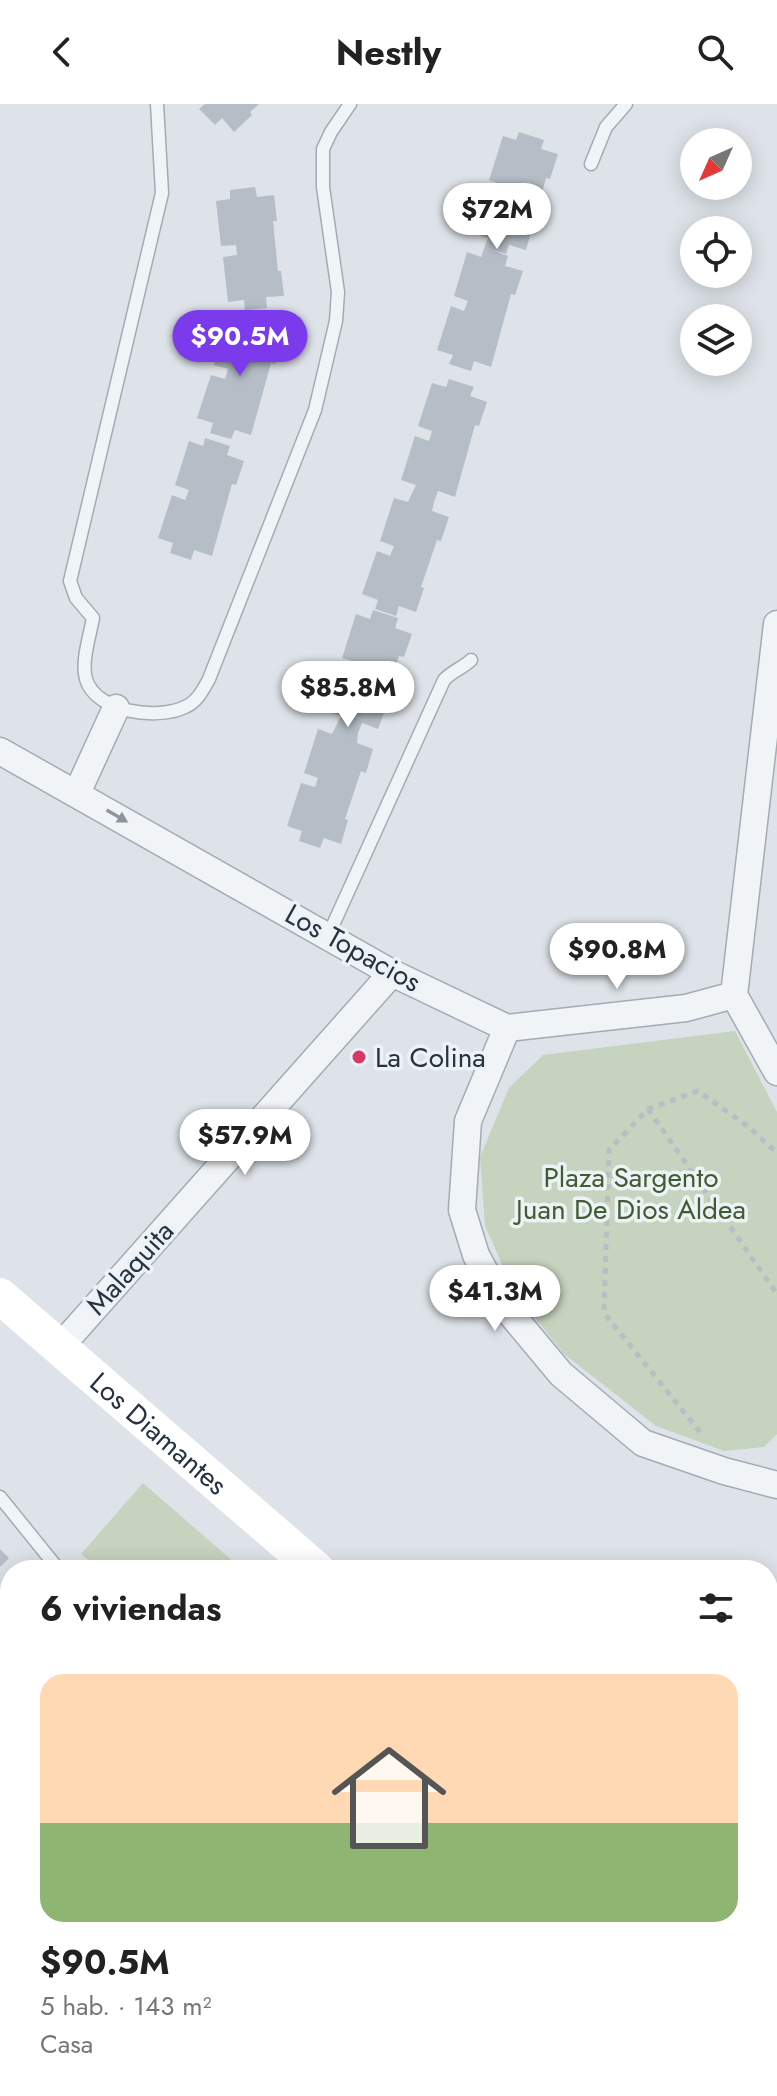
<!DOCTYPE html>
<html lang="es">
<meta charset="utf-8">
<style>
:root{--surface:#fff;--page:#f2f2f2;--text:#222;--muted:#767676;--accent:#7c3aed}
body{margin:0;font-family:Jost,sans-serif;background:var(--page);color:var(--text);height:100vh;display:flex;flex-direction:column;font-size:30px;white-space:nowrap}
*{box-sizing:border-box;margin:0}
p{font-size:26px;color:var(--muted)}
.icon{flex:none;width:44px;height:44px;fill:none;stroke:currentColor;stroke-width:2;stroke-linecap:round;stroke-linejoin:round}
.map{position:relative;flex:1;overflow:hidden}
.side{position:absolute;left:0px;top:1456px;width:778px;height:536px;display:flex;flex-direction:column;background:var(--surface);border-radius:32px 32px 0 0;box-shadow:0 4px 20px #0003}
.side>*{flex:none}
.needle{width:52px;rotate:225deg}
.fabs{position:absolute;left:680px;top:24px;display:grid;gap:16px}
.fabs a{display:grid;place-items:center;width:72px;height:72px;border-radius:50%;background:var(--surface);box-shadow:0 4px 20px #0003;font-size:40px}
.price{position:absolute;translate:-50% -68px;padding:0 18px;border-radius:28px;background:#fff;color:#222;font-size:26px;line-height:52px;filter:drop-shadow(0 2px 4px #0008)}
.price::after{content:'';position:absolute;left:50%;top:48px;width:24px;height:18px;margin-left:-12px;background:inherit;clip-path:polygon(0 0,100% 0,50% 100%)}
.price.on{background:var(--accent);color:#fff}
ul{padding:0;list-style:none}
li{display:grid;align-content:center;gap:16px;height:424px;padding:0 40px}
li span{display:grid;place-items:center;height:248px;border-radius:24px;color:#555}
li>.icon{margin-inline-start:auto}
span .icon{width:144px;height:144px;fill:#fffc;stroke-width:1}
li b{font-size:34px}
h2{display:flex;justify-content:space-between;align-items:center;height:96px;padding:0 40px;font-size:34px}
header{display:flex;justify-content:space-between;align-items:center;height:104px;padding:0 40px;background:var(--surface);font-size:36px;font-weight:700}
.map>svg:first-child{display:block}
</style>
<header><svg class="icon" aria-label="back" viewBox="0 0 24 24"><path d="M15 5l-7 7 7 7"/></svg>Nestly<svg class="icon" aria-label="search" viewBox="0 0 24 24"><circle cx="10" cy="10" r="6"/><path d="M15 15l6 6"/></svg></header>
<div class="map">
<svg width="777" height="1992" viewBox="0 0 777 1992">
<rect width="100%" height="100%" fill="#dee3e9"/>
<path fill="#c6d3be" d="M735 927 777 1008V1330L764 1343 724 1347 656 1322 564 1250 515 1189 485 1122 480 1053 509 984 543 951Z
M143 1379 243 1466H100L81 1450Z"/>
<path fill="#b5bdc6" d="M205 0H259L250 8 252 11 234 28 222 14 215 21 199 5Z
M519 28 544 36 541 45 558 50 550 75 546 74 526 146 509 141 506 150 489 145 508 152 505 162 523 167 515 191 511 190 491 263 474 257 471 267 449 260 453 251 437 246 451 202 464 207 468 197 454 192 467 148 481 153 488 134 472 129 486 86 500 90 503 81 489 76 503 32 516 36Z
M255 83 257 93 274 91 277 117H273L278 167H281L284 192 266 193 267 204 245 206 244 196 228 198 223 153 237 151 236 141 221 142 216 97 230 95V86Z
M244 213 269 221 266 230 283 236 275 260 271 259 251 331 235 326 231 335 210 329 213 319 197 314 211 271 225 275 228 265 214 261 228 217 242 222Z
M449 275 474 283 470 292 487 298 479 322 475 321 455 393 438 387 434 398 432 407 449 413 441 437 437 436 421 483 424 484 416 508 399 502 396 512 375 505 378 496 362 490 377 447 390 452 394 442 380 437 394 394 408 398 416 381 401 376 415 332 429 337 432 327 418 322 432 279 446 283Z
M205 334 230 342 227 351 244 357 236 381 232 380 212 452 194 446 191 456 170 449 173 439 158 434 172 391 185 396 189 386 175 381 189 337 203 342Z
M373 506 398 514 395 524 412 530 404 553 399 552 383 600 387 601 378 625 362 619 358 629 357 639 373 645 366 669 361 667 345 715 348 716 341 740 324 734 320 744 299 737 302 727 287 722 301 679 315 683 318 674 304 669 318 625 332 630 341 612 325 607 339 564 353 568 356 558 342 554 356 510 370 515Z
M0 1445 9 1454 0 1463Z"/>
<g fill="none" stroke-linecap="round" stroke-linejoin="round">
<defs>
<path id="lane" d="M157 0 162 89 70 477 76 494 93 514C90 531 81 558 86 575 96 609 158 616 185 603 197 598 203 586 209 575L315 306 336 217 338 188 323 83V45L331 28 350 0
M591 60 606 23 626 0
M328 832 444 576C452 567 463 564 471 556
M0 1393 59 1466"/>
<path id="street" d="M777 520 734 891 777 968
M0 647 392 869 507 924 686 904 734 891
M77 689 116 604
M507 924 468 1017 462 1106 476 1151 501 1198 561 1270 643 1339 724 1367 777 1381
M59 1244 392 869"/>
<path id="highway" d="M0 1814 10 1831
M0 1939 10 1952
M29 1982 38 1992
M126 1982 134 1992"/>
</defs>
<use href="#lane" stroke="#a3abb3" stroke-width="15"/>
<use href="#street" stroke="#a3abb3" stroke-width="29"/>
<use href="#highway" stroke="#8493a0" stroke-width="47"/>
<path stroke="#b8bec4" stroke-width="5" stroke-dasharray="6 6" stroke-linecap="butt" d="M648 1005 777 1190
M700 1328 604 1209 609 1046 648 1005 698 987 750 1024 777 1049"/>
<use href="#lane" stroke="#f1f4f7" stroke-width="12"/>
<use href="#street" stroke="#f1f4f7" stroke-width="26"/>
<g stroke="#fff" stroke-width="36">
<path id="s1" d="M0 1192 317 1466"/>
<path d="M768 1593H777"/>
<path d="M768 1856 777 1853"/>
</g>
<use href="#highway" stroke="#fff" stroke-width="44"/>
</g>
<defs><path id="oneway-solid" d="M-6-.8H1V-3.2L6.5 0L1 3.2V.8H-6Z" transform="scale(2)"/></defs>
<use fill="#8c949c" href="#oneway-solid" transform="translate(117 712) rotate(30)"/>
<circle fill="#d93865" stroke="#edf2f6" stroke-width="3" cx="359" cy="953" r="8"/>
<g text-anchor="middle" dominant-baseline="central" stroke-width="7" stroke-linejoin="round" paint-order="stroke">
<g font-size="28" fill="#263341" stroke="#edf2f6">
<text transform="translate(353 844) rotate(29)">Los Topacios</text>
<text transform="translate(130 1164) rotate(-48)">Malaquita</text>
<text stroke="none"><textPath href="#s1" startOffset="210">Los Diamantes</textPath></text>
</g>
<g font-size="28" fill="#263341" stroke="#edf2f6" text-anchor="start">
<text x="375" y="953">La Colina</text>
</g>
<g font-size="28" fill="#405d32" stroke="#edf2f6">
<text x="631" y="1073">Plaza Sargento<tspan x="631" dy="32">Juan De Dios Aldea</tspan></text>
</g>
</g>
</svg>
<div class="fabs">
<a><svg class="needle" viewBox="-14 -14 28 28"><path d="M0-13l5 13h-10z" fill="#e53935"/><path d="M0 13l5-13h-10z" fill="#767676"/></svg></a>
<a><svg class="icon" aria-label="locate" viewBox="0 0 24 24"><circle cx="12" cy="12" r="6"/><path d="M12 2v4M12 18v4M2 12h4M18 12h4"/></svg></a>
<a><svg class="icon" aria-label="layers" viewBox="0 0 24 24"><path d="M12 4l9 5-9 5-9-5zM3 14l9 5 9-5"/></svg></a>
</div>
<b class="price" style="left:497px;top:147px">$72M</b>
<b class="price on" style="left:240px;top:274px">$90.5M</b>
<b class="price" style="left:348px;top:625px">$85.8M</b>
<b class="price" style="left:617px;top:887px">$90.8M</b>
<b class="price" style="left:245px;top:1073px">$57.9M</b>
<b class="price" style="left:495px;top:1229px">$41.3M</b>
<section class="side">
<h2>6 viviendas<svg class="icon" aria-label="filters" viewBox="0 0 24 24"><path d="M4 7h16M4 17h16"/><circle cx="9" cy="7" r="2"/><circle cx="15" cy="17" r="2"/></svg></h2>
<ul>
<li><span style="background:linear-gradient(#ffd9b3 60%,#8fb573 0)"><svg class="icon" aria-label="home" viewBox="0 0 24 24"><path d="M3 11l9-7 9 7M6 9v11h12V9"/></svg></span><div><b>$90.5M</b><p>5 hab. · 143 m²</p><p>Casa</p></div></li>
</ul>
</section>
</div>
